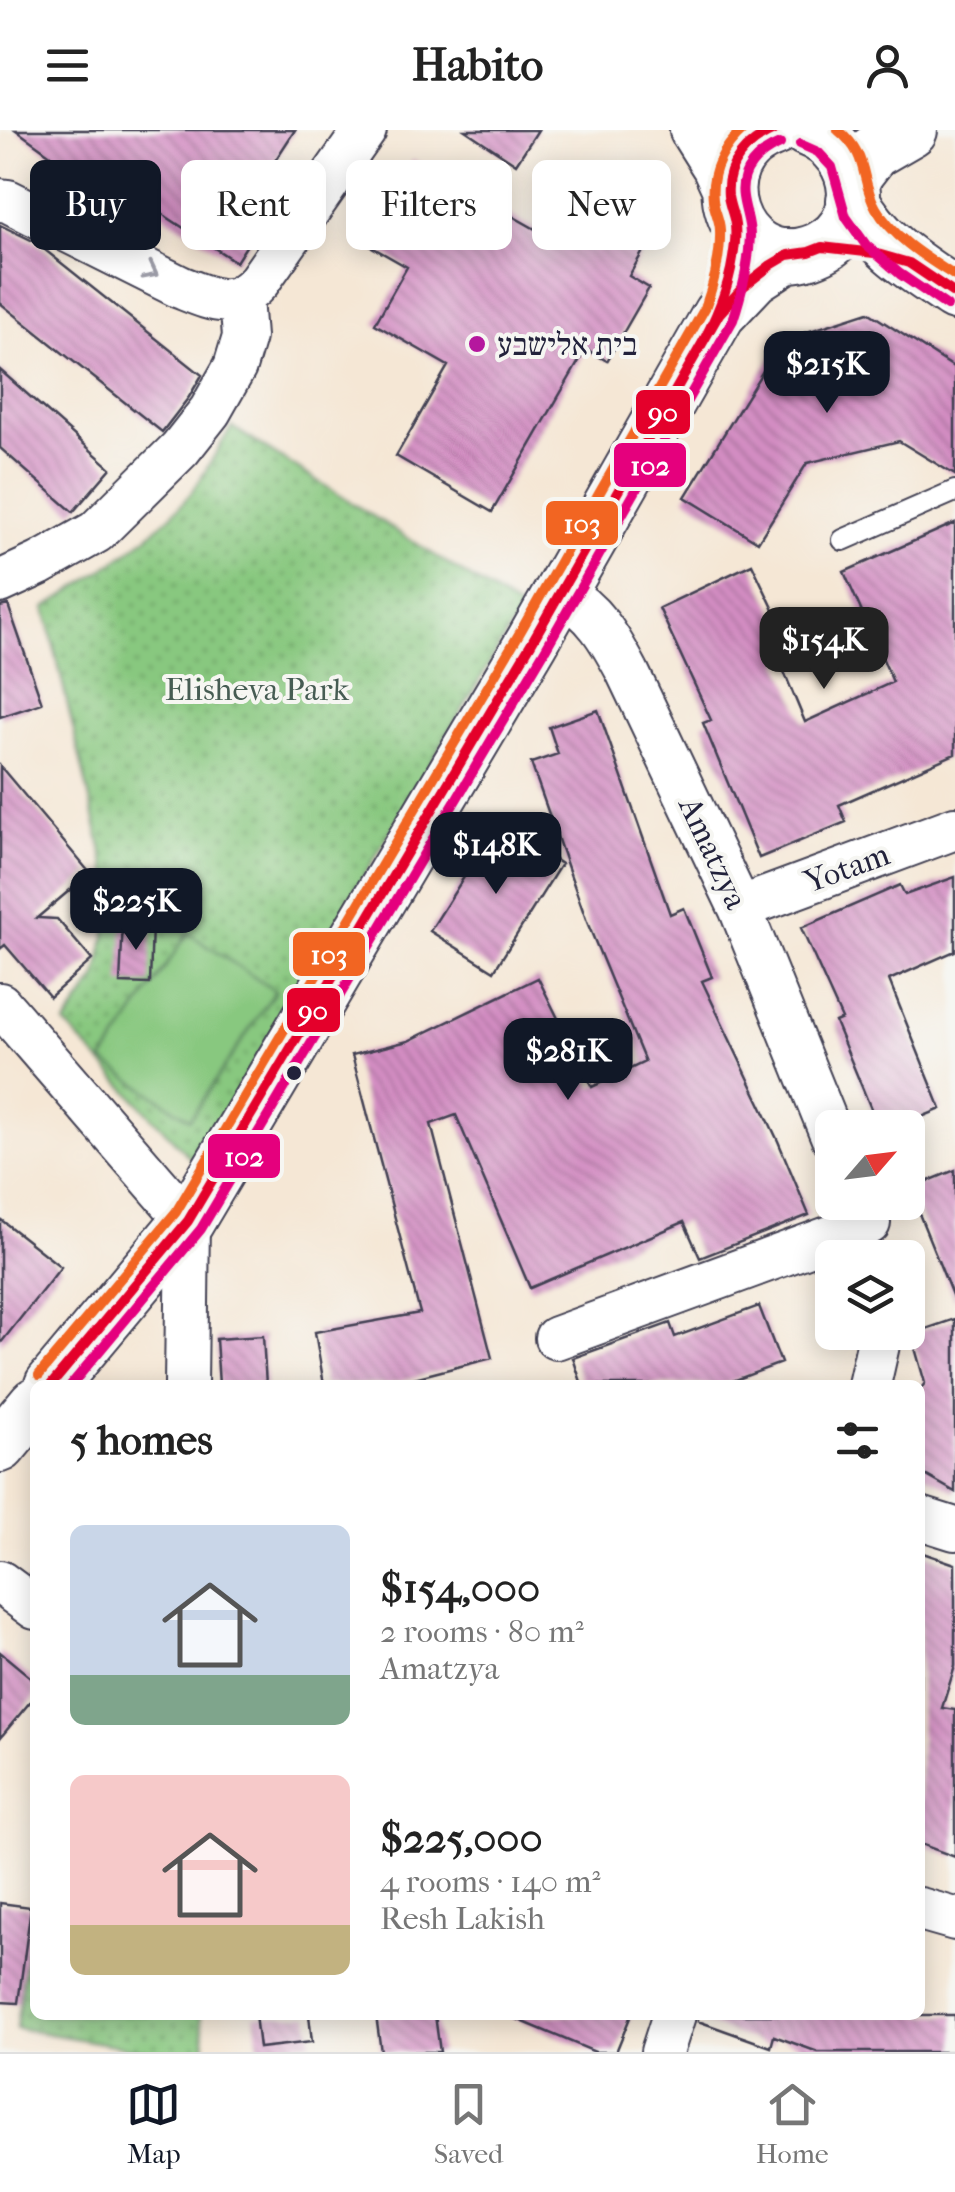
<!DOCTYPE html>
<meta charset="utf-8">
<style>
:root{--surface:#fff;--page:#f6f6f6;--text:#222;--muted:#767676;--line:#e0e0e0;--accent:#111827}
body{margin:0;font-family:"IM FELL French Canon","Frank Ruhl Libre",serif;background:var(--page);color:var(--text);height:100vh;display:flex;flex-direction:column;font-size:38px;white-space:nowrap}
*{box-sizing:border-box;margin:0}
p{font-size:32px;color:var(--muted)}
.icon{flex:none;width:55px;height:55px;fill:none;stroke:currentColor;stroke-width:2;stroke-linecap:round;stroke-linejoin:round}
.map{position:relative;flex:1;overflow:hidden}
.drawer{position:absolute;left:30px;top:1250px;width:895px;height:640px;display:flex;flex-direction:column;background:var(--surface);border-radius:15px;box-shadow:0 5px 25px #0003}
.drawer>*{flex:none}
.top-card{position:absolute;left:30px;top:30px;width:895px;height:90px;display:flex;gap:20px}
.needle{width:65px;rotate:62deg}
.controls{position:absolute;left:815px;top:980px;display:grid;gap:20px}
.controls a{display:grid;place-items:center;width:110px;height:110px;border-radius:15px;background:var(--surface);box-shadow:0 5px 25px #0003;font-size:50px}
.price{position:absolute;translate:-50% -85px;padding:0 22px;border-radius:20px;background:var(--accent);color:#fff;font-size:32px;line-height:65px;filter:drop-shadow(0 2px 5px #0008)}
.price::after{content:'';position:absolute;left:50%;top:60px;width:30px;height:22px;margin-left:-15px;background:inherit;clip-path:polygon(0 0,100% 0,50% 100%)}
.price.active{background:#222;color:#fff}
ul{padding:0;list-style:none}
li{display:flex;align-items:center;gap:30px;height:250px;padding:0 40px}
li span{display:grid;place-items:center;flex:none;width:280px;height:200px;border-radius:15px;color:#555}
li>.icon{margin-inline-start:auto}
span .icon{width:120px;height:120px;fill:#fffc;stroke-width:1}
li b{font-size:42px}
h2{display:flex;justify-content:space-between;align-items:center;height:120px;padding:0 40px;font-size:42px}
.chip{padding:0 35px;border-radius:15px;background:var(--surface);box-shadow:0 5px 25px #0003;font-size:35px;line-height:90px}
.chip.active{background:var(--accent);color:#fff}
header{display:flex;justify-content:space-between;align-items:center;height:130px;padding:0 40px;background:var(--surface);font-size:45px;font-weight:700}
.dock{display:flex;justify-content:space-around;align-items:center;height:140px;border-top:2px solid var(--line);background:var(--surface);font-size:28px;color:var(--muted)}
.dock a{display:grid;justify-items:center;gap:5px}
.dock .active{color:var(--accent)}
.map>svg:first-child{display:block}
</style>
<header><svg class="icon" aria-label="menu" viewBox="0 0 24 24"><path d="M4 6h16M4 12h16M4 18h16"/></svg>Habito<svg class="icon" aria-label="person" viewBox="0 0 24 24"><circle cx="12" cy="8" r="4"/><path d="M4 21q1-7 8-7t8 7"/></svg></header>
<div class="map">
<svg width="955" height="1922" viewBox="0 0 955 1922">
<defs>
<pattern id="green-dots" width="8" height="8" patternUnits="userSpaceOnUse" patternTransform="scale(2.5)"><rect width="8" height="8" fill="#88c87f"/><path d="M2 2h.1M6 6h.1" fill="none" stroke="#6fa269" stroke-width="1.8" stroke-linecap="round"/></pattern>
<pattern id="building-back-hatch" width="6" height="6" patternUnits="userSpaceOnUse" patternTransform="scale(2.5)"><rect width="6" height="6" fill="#d38dc2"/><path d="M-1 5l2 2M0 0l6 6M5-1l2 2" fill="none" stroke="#ab739f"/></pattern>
</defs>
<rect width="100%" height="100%" fill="#f6f6f2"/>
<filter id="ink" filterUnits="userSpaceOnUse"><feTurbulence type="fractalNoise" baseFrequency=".01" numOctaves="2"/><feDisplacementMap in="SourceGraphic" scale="20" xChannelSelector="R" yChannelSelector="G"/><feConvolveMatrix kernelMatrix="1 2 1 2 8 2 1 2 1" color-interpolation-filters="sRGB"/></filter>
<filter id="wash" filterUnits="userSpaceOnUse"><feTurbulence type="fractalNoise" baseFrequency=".0048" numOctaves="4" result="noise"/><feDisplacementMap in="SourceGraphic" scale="40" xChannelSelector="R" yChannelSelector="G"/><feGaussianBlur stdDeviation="2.25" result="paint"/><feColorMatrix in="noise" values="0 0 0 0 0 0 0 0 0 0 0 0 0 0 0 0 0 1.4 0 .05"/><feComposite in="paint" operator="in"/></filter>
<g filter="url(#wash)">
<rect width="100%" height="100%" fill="#f5e7d5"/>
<path fill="url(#green-dots)" stroke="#55755d" stroke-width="2.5" d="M232 297 521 480 195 1033 65 894 97 847 113 768 45 478C93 447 155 408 191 363 206 344 217 318 232 297Z
M35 1763V1885H201L206 1922H153L16 1898Z"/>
<path fill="#88c87f" stroke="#55755d" stroke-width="2.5" d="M188 803 275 861 190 989 103 931Z"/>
<g id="blocks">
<path fill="url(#building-back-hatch)" d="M16 0H295L269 40 287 52 236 132 96 41 88 52Z
M465 0H538L516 34Z
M413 30 560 113 574 90 583 96 594 77 650 109 629 146 649 158 607 231 586 219 492 382 396 326 448 236 375 194 407 137 365 113Z
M0 95 35 112 202 245 189 267 162 302 0 173Z
M868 182 955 238V345L899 311 807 333 758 412 685 367 782 210Z
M0 240 111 338 73 382 0 318Z
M955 393V624L839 675 846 692 759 728 703 593 711 590 659 478 752 434 795 524 780 532 805 592 893 552 844 442Z
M8 475 42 573 0 587V477Z
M598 580 670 784 684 778 712 847 702 851 778 1011 809 1085 700 1128 684 1092 530 1158 456 985 431 994 492 1228 387 1255H324L315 1202 420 1183 352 925 408 911 538 848 592 957 645 932 587 792 531 633 558 624 549 597Z
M0 636 90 743 37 788 57 789 92 830 50 867 5 815 0 819Z
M498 693 561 734 494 841 430 801Z
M955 747V821L889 850 941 979 895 998H879L835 892 842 889 801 798 900 755 905 765Z
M123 792 152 794 150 854 120 853Z
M955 1040V1170H954L909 1059Z
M0 1089 61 1137 0 1214Z
M759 1176 781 1233 722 1255H582L573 1228 670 1193 675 1207Z
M955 1189V1362L920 1342V1260L925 1253 911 1204Z
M263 1206 266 1255H219L216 1209Z
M920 1422 955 1434V1536L942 1578 955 1580V1727L920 1714Z
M0 1522 35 1551V1566L0 1608Z
M0 1773 31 1777 18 1873 0 1872Z
M255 1885H309L312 1912 259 1918Z
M376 1885H435L440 1922H381Z
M507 1885H631L616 1922H595Z
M698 1885H955V1922H818L774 1906 771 1917 698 1891Z"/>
</g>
</g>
<g filter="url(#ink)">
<use href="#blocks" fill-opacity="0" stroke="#424052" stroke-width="2.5"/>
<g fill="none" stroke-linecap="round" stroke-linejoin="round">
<defs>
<path id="service" d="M843 410 955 361"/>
<path id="minor" d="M0 70 8 71 180 157C213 170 233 181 259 151L365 0
M0 452 39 434 96 402 180 319 210 281 235 237 244 207 241 168
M561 463C594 480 610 509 627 541L740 778 832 1006
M740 778 955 698
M0 874 188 1091 186 1255
M556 1208 869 1093
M869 1255 878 1215 877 1202
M920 1388 955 1399
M0 1452 35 1478
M920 1779 955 1789
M662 1922 674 1885"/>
<path id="tertiary" d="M696 0 718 35 728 57
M774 0C691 30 733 147 810 122 872 102 866 22 807 0
M853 48 873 22 911 0
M853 70C876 114 915 137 955 164
M51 1255 188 1091 532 512 719 184 754 147 788 125
M0 1316 35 1274"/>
</defs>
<use href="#service" stroke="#424052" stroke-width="24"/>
<use href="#minor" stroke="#424052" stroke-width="46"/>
<use href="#tertiary" stroke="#424052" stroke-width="56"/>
<use href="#service" stroke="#fff" stroke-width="20"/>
<use href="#minor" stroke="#fff" stroke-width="42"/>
<use href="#tertiary" stroke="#fff" stroke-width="52"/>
<defs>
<path id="bus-1" d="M697 223C714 193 728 162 733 128 735 116 737 101 734 89 732 81 729 74 728 66 725 34 747 12 774 0
M51 1255 188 1091 532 512 719 184 744 156 771 135 788 125 809 122 822 117 874 123 909 133 955 164"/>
<path id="bus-2" d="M800 14 818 22 832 37 846 87 866 115 900 144 947 176
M71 1255 201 1099 545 520 733 190C742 163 749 135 750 106 750 92 745 81 743 67 739 41 758 23 780 14"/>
<path id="bus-3" d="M838 0C870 26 859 48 876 78 893 108 927 128 955 146
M39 1245 176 1082 519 504 705 178C714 153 721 126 720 100 720 90 714 80 713 70 710 42 723 18 743 0"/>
</defs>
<use href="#bus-1" stroke="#f6f6f2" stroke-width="18"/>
<use href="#bus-2" stroke="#f6f6f2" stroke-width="18"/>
<use href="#bus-3" stroke="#f6f6f2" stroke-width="18"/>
<use href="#bus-1" stroke="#e4002b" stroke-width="10"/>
<use href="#bus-2" stroke="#e5007d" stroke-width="10"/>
<use href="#bus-3" stroke="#f26522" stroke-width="10"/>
</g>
<defs><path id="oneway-chevron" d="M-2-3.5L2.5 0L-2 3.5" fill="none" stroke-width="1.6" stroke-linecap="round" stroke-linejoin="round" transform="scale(2.5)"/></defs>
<use stroke="#9c9ca7" href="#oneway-chevron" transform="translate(151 142) rotate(27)"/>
</g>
<circle fill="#b5179e" stroke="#f6f6f2" stroke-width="4" cx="477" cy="214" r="10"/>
<circle fill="#22223b" stroke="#f6f6f2" stroke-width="4" cx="294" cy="943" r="9"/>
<g text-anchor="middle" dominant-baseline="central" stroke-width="8" stroke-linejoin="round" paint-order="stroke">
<g font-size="32" fill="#22223b" stroke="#f6f6f2" text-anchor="start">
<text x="497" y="214">בית אלישבע</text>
</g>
<g font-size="32" fill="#465c53" stroke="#f6f6f2">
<text x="257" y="559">Elisheva Park</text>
</g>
<g font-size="32" fill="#22223b" stroke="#f6f6f2">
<text transform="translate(713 723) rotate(65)">Amatzya</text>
<text transform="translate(847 738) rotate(-20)">Yotam</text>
</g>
</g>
<g stroke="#f6f6f2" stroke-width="4">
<rect x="634" y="258" width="58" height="48" rx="10" fill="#e4002b"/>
<rect x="612" y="311" width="76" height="48" rx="10" fill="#e5007d"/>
<rect x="544" y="369" width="76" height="48" rx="10" fill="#f26522"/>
<rect x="291" y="800" width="76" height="48" rx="10" fill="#f26522"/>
<rect x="285" y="856" width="57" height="48" rx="10" fill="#e4002b"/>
<rect x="206" y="1002" width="76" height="48" rx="10" fill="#e5007d"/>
</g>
<g font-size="28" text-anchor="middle" font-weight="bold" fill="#fff">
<text x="663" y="292">90</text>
<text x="650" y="345">102</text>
<text x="582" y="403">103</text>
<text x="329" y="834">103</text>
<text x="313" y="890">90</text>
<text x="244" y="1036">102</text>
</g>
</svg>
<div class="controls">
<a><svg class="needle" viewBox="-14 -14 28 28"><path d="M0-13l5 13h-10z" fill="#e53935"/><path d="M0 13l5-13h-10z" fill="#767676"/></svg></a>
<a><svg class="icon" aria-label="layers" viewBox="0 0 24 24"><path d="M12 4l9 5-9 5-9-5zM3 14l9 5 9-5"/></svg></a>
</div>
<b class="price" style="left:827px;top:286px">$215K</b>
<b class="price active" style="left:824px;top:562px">$154K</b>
<b class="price" style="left:496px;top:767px">$148K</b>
<b class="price" style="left:136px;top:823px">$225K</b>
<b class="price" style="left:568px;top:973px">$281K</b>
<div class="top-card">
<a class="chip active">Buy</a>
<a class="chip">Rent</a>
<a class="chip">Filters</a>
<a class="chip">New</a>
</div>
<section class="drawer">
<h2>5 homes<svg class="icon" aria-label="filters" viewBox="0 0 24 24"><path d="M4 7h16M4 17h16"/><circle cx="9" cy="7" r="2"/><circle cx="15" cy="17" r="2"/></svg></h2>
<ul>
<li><span style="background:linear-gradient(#c9d6e8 75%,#7fa58c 0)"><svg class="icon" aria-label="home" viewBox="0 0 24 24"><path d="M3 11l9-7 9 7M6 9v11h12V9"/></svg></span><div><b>$154,000</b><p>2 rooms · 80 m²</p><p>Amatzya</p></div></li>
<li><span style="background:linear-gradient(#f6c9c9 75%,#c2b280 0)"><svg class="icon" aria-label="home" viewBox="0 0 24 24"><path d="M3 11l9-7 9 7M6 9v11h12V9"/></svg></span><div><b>$225,000</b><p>4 rooms · 140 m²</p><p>Resh Lakish</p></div></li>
</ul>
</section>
</div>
<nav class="dock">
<a class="active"><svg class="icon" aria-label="map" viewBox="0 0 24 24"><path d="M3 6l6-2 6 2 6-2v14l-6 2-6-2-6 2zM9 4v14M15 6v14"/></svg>Map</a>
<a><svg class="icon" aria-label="saved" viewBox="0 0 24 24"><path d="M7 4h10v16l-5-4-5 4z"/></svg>Saved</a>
<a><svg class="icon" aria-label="home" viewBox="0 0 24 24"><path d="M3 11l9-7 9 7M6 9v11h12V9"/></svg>Home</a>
</nav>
